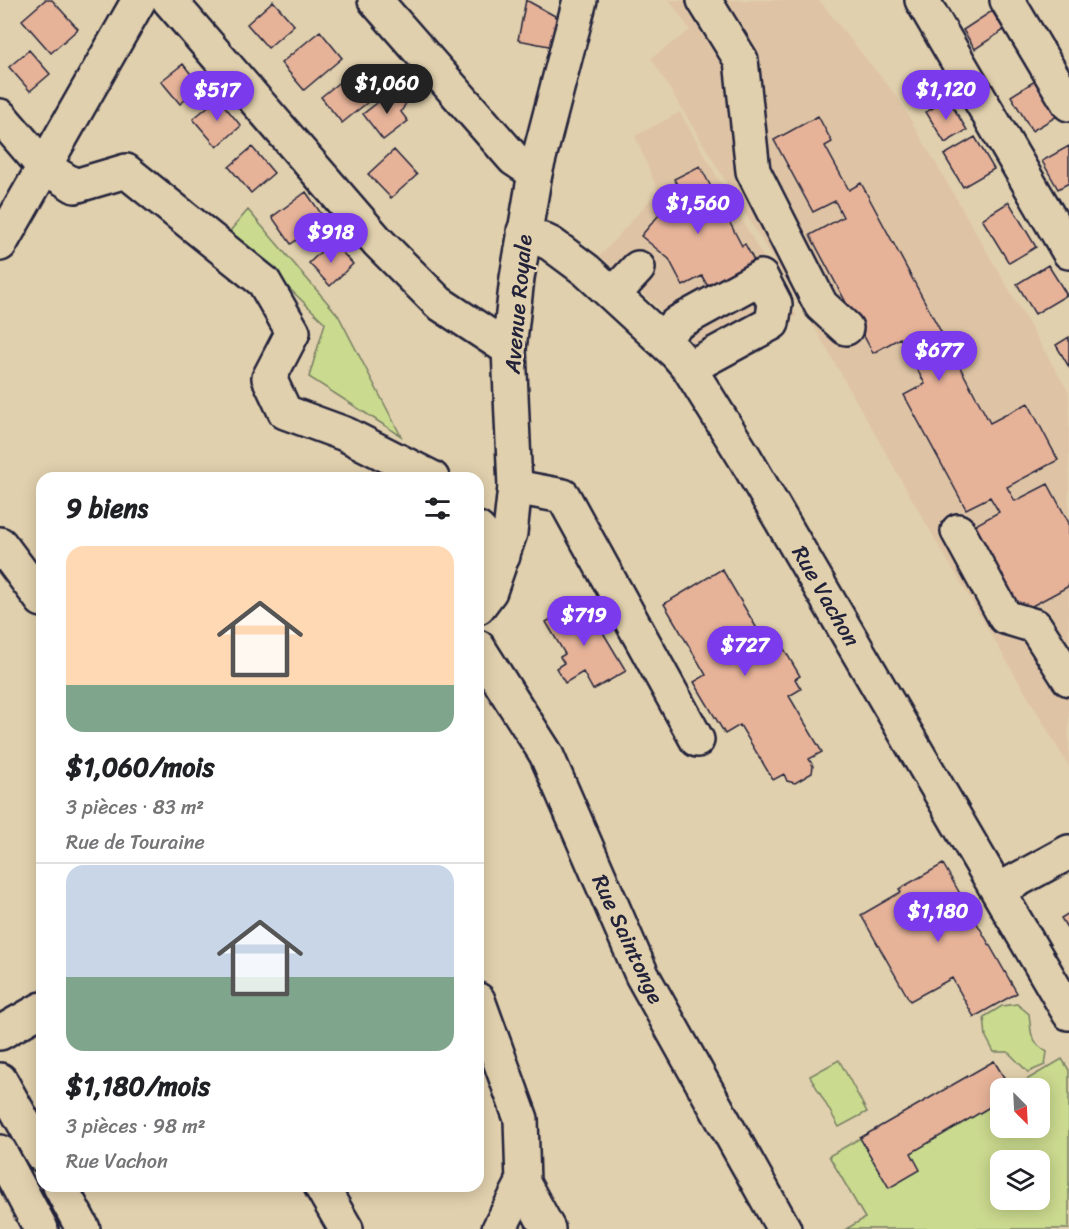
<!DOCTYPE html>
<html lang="fr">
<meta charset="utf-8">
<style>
:root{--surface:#fff;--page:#f2f2f2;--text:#202124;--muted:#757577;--line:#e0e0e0;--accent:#7c3aed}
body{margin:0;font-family:Sriracha,sans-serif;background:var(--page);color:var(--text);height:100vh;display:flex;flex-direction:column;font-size:22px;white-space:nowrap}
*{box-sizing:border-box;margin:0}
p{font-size:20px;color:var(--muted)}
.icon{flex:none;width:33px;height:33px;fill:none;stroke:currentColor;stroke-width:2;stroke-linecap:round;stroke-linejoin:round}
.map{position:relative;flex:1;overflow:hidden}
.details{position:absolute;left:36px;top:472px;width:448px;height:720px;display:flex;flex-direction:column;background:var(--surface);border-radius:18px;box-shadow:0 3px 15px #0003}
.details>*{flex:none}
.needle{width:39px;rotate:156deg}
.controls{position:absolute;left:990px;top:1078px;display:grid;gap:12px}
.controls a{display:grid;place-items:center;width:60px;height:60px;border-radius:12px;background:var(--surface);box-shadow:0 3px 15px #0003;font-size:30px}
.price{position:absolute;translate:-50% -51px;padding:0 14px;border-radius:21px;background:var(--accent);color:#fff;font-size:20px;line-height:39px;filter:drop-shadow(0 2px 3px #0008)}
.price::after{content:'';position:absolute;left:50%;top:36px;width:18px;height:14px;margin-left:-9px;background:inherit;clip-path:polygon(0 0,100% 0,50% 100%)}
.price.active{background:#222;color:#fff}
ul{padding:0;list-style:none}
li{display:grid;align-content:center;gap:12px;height:318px;padding:0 30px}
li+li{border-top:2px solid var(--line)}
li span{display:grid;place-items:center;height:186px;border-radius:18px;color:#555}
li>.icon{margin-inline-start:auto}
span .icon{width:108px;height:108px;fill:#fffc;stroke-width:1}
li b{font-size:26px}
h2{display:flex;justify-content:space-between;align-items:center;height:72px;padding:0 30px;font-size:26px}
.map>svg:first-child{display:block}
</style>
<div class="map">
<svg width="1069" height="1229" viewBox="0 0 1069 1229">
<rect width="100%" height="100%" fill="#e1d0ad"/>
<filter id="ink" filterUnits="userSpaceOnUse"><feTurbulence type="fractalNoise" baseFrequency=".0167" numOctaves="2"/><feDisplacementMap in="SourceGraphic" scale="12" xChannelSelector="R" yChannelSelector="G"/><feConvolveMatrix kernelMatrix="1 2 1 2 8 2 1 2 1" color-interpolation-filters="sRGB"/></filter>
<g filter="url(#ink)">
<path fill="#dec4a5" d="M669 0H819L898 98 1069 393V767L922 517 817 332 651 58 690 30Z
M680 112 797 316 710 365 685 332 600 256 658 191 635 136Z"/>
<path fill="#cada8e" stroke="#767e64" stroke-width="1.5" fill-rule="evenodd" d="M248 210 338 315 401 436 309 377 325 323 230 231Z
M1017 1004 1029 1014C1032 1034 1028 1040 1047 1052L1045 1065 1028 1072 1008 1052H994L986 1037 984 1017 1002 1006Z
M1062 1059 1069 1070V1229H846L865 1218 829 1156 994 1061 1011 1089H1000V1128H1040V1089H1011ZM1000 1161H1040V1200H1000Z
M839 1060 867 1112 839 1127 810 1076Z"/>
<path fill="#e6b399" stroke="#22223b" stroke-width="1.5" d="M45 0H52L78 29 51 53 22 20Z
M526 0 564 21 559 48 518 40Z
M273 1 294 25 268 48 247 24Z
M992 11 1004 30 975 49 963 30Z
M320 31 342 58 304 90 281 63Z
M29 50 50 74 30 91 9 67Z
M183 64 201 87 180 104 161 81Z
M347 76 368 102 342 123 321 97Z
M1038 79 1059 115 1032 131 1011 96Z
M395 89 406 103 401 112 408 121 383 140 363 114Z
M218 98 241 126 217 147 193 119Z
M948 99 967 130 945 143 926 112Z
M818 116 832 142 825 146 849 190 861 183 990 423 1028 403 1058 460 1007 487 1015 501 1048 484 1069 523V586L1019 613 972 527 999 512 990 497 966 509 904 395 925 384 900 338 873 353 810 235 843 217 835 201 813 212 774 140Z
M975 137 994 169 963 187 944 155Z
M1069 146V183L1058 189 1042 161Z
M252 147 274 173 251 193 229 167Z
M394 150 417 175 391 198 368 174Z
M700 166 742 246 745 244 758 268 711 292 702 276 683 286 669 259 641 236 659 215 656 209 666 203 661 194 678 186 674 179Z
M306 192 325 219 291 244 272 217Z
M1009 202 1036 247 1009 263 982 219Z
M332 241 353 264 330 286 309 263Z
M1048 265 1067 295 1035 314 1017 284Z
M1069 337V367L1056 345Z
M722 569 766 644 777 637 800 676 795 679 801 689 789 696 822 752 809 759 813 766 812 773 795 783 787 781 784 774 773 780 740 725 725 734 694 682 706 675 664 604Z
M583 599 626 671 593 690 583 672 565 683 556 668 564 663 560 657 565 654 546 622Z
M943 864 1017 993 974 1017 952 978 910 1001 861 915 901 892 899 889Z
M1069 913V931L1061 918Z
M994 1061 1011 1089H1000V1101L911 1153 920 1170 889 1188 860 1138Z"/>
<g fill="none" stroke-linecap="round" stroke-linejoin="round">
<defs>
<path id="minor" d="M169 0 378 242 439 303 509 349
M375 0 514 159 535 173
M704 0 741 60 753 171 821 305 846 328
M922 0 1069 252
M1007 0 1069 104
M0 116 43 166 75 186 126 171 264 282 293 332 269 378 285 412 345 434 432 478
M524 231 551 244 586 270 676 353 689 368 745 458 1069 1013
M0 244 139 0
M614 294 638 268
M660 337 679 322 761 277 775 304 772 323 689 368
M515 487 563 496 697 740
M478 529 503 556
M958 531 1005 617 1035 626 1069 679
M0 544 42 600
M478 647 546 754 642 975 784 1229
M999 890 1069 852
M478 1000 521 1119 523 1183 548 1229
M0 1080 42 1155
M0 1152 41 1229
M60 1186 83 1229
M321 1186 346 1229
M499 1229 523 1183"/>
<path id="major" d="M478 607 490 591 510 533 515 487 509 349 517 278 535 173 580 0
M0 1033 42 1009"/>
</defs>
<use href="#minor" stroke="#22223b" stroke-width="38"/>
<use href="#major" stroke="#22223b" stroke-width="38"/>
<use href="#minor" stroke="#e1d0ad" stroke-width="33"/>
<use href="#major" stroke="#e1d0ad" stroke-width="33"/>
</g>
</g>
<g text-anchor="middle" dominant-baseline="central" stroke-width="5" stroke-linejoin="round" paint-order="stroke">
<g font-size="22" fill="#22223b" stroke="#e1d0ad">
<text transform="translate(518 304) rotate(-85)">Avenue Royale</text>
<text transform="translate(826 596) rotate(60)">Rue Vachon</text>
<text transform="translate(628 939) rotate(65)">Rue Saintonge</text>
</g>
</g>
</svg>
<div class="controls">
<a><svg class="needle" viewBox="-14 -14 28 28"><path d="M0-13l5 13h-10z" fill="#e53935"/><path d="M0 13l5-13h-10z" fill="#757577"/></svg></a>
<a><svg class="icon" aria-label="layers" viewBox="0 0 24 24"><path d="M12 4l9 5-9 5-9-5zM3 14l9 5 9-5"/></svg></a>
</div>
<b class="price active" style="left:387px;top:115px">$1,060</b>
<b class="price" style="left:946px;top:121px">$1,120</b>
<b class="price" style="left:217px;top:122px">$517</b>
<b class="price" style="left:698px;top:235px">$1,560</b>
<b class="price" style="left:331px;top:264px">$918</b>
<b class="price" style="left:939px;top:382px">$677</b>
<b class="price" style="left:584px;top:647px">$719</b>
<b class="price" style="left:745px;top:677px">$727</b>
<b class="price" style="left:938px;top:943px">$1,180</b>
<section class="details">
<h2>9 biens<svg class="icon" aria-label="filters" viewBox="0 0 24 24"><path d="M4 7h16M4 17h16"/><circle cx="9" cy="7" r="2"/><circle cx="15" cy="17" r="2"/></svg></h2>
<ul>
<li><span style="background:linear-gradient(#ffd9b3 75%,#7fa58c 0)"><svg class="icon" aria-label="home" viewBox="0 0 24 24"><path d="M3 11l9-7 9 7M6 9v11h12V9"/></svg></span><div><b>$1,060/mois</b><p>3 pièces · 83 m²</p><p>Rue de Touraine</p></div></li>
<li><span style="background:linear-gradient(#c9d6e8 60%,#7fa58c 0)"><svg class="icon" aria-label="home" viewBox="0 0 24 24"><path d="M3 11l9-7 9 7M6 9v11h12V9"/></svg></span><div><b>$1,180/mois</b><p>3 pièces · 98 m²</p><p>Rue Vachon</p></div></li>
</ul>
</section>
</div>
